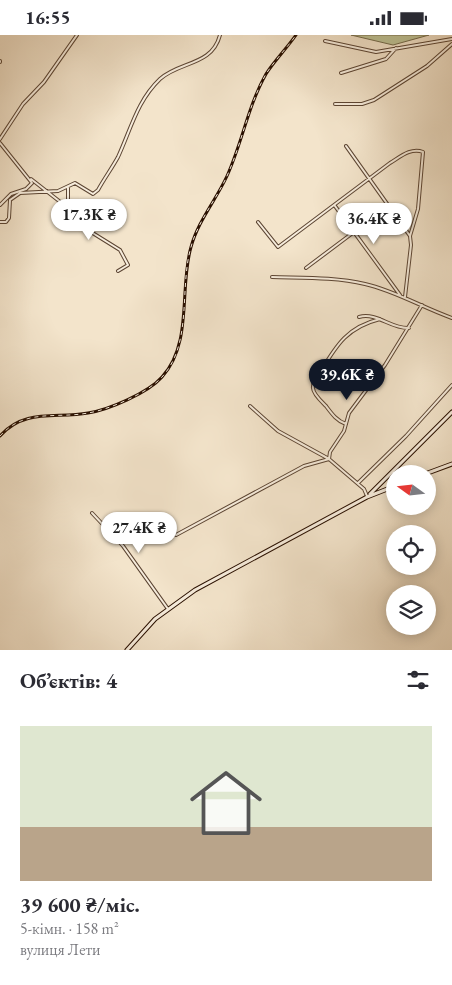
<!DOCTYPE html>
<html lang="uk">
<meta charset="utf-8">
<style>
:root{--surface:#fff;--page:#f2f2f3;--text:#2b2b33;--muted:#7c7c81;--line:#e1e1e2;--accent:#111827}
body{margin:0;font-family:"EB Garamond",serif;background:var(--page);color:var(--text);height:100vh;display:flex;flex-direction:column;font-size:19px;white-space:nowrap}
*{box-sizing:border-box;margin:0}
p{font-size:16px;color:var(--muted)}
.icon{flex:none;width:28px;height:28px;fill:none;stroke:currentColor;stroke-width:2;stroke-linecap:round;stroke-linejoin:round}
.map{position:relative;height:615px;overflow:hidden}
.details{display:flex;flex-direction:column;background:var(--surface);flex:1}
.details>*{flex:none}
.needle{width:32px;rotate:285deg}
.fabs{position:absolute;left:386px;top:430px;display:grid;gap:10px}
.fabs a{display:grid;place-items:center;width:50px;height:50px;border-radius:50%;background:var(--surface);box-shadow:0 2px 12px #0003;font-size:25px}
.price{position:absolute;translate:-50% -42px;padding:0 11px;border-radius:18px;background:#fff;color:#222;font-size:16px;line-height:32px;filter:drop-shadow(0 1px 2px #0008)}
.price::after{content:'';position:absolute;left:50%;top:30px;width:15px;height:11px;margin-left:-8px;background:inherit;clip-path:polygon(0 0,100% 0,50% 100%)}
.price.selected{background:var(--accent);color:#fff}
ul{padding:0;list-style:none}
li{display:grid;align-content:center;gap:10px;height:265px;padding:0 20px}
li+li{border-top:1px solid var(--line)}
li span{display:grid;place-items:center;height:155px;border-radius:0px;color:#555}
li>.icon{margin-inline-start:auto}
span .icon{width:90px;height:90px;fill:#fffc;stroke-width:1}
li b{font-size:21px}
h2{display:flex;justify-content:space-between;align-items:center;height:60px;padding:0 20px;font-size:21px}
.status{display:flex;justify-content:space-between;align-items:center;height:35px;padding:0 25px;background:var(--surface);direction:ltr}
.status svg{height:14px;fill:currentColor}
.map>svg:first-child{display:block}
</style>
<div class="status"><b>16:55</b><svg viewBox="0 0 49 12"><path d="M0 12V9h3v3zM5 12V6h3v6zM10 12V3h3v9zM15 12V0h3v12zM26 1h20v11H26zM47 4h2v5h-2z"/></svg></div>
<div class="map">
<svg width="452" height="615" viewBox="0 0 452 615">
<rect width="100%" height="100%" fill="#f3e4cb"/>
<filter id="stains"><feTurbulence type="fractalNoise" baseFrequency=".004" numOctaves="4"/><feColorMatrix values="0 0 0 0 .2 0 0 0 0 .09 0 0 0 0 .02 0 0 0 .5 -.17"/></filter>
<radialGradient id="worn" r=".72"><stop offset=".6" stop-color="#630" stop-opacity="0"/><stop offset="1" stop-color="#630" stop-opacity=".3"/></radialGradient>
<path fill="#bec396" stroke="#746a4b" d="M351 0H429L393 10Z"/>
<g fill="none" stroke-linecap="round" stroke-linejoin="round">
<defs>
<path id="minor" d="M325 6 376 17 452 4
M0 27V26
M341 38 386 24 396 13
M335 69H362L374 65 427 31 452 9
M0 104 23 69 44 47 77 0
M0 108 32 148 26 154 11 159 0 170
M346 111 410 201 411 210 405 262
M31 144 68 173V153
M335 171 400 260
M68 173 83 192 120 215 128 230 118 236
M0 187H6L9 183 10 165 20 158 58 156 75 148 93 159 98 155C104 144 112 133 118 122 131 94 137 66 160 44 180 26 212 31 220 0
M258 187 278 212 390 128C400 122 411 112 423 117L418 174 410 201
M306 233 354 197
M272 242C303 243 335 242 365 249 396 256 423 273 452 283
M359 282C377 277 391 294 409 293
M346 389C337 386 332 379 326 371 322 367 313 359 313 353 312 346 319 340 321 336 337 309 348 292 380 284
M358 448 406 401 452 350
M367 461 364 454 329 424 330 417 344 396 349 378 385 330 422 270
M92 478 123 511 168 574
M176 500 304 431 329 424 278 396 250 371"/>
<path id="secondary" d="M425 439 452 429
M370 459 452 377
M127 615 155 584 195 555 367 462 395 451"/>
</defs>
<use href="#minor" stroke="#5c4533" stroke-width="4"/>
<use href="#secondary" stroke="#2a1000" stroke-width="5"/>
<use href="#minor" stroke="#f7eddd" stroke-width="2"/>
<use href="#secondary" stroke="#f7eddd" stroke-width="3"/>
<defs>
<path id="rail" d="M0 401C25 373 56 384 88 378 108 375 148 358 162 342 193 308 179 253 191 212 198 186 216 165 227 141 242 108 248 71 266 39 275 25 287 13 296 0"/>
</defs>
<use href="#rail" stroke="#2a1000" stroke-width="3"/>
<use href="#rail" stroke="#f7eddd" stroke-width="1" stroke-dasharray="4" stroke-linecap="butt"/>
</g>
<rect width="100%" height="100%" filter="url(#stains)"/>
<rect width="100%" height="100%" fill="url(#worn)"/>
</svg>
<div class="fabs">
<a><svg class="needle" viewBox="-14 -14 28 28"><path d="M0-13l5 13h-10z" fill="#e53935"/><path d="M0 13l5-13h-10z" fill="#7c7c81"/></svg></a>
<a><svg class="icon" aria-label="locate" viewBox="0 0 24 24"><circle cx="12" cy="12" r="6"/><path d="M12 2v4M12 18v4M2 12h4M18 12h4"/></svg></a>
<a><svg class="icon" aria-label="layers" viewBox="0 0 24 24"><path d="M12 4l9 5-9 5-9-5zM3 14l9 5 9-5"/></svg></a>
</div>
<b class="price" style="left:89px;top:206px">17.3K ₴</b>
<b class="price" style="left:374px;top:210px">36.4K ₴</b>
<b class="price selected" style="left:347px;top:366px">39.6K ₴</b>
<b class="price" style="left:139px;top:519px">27.4K ₴</b>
</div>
<section class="details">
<h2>Об’єктів: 4<svg class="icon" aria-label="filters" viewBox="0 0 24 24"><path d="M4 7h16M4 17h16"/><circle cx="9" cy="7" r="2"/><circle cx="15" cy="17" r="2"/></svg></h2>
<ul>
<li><span style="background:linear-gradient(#dfe7d0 65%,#b9a48a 0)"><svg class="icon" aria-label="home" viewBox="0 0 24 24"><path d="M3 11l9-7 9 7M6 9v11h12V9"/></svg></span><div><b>39 600 ₴/міс.</b><p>5-кімн. · 158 m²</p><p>вулиця Лети</p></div></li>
</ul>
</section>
